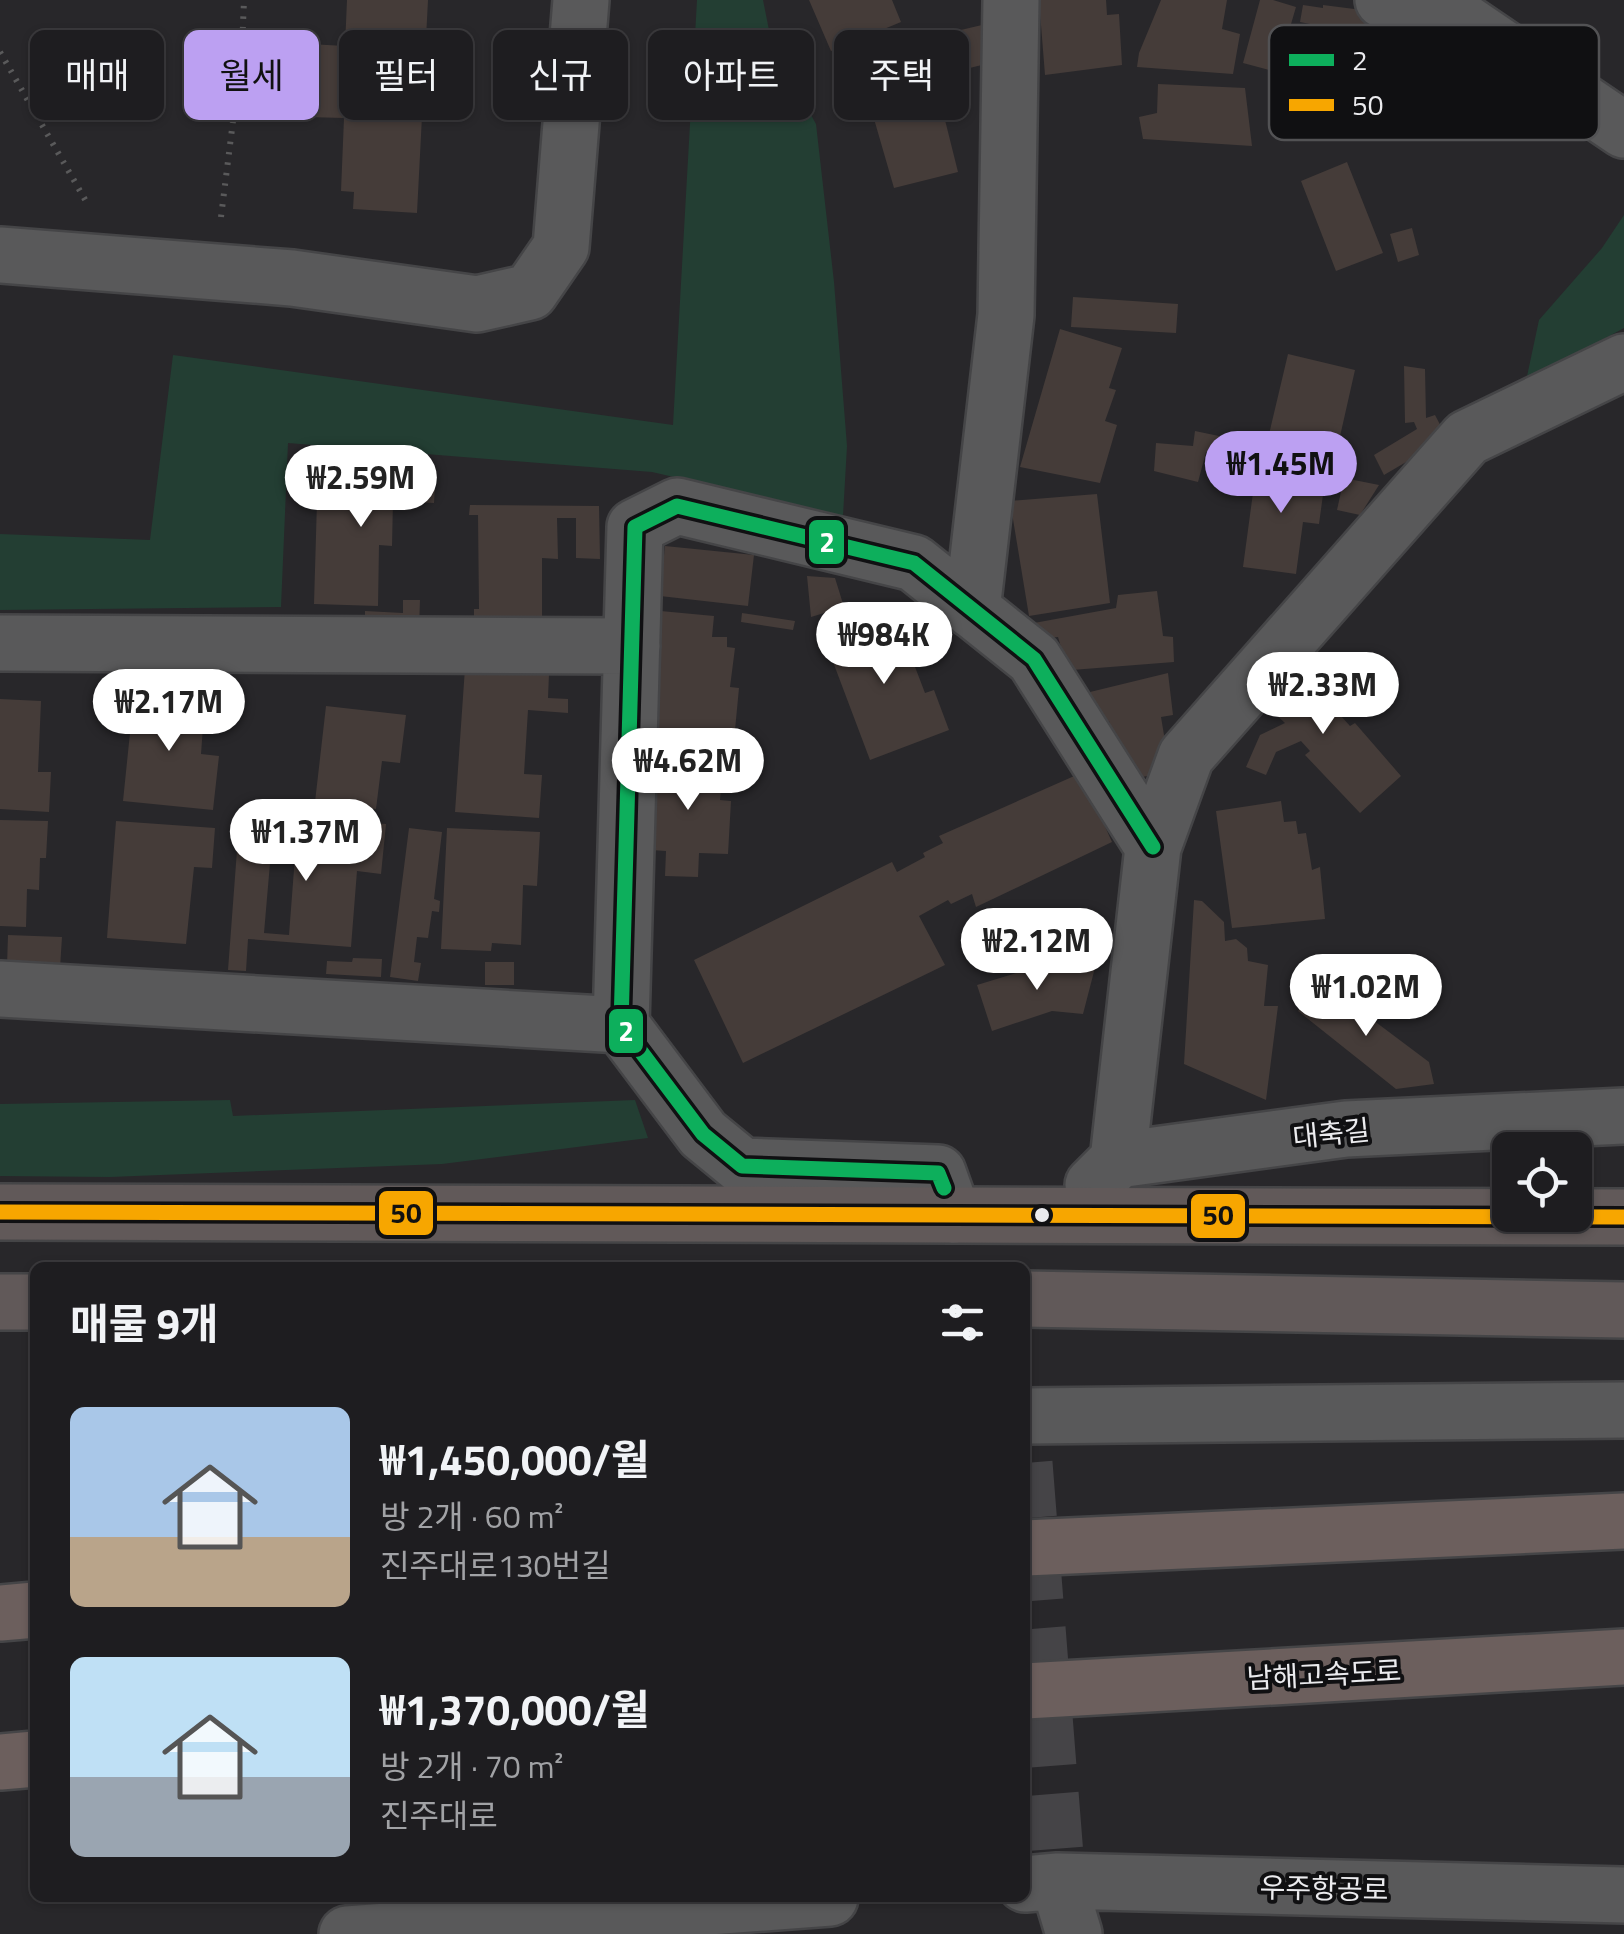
<!DOCTYPE html>
<html lang="ko">
<meta charset="utf-8">
<style>
:root{--surface:#1e1d20;--page:#2b2a2d;--text:#f1f3f6;--muted:#a1a2a5;--line:#3c3b3e;--accent:#bca0f2}
body{margin:0;font-family:"Titillium Web","Noto Sans KR",sans-serif;background:var(--page);color:var(--text);height:100vh;display:flex;flex-direction:column;font-size:38px;white-space:nowrap}
*{box-sizing:border-box;margin:0}
p{font-size:32px;color:var(--muted)}
.icon{flex:none;width:55px;height:55px;fill:none;stroke:currentColor;stroke-width:2;stroke-linecap:round;stroke-linejoin:round}
.map{position:relative;flex:1;overflow:hidden}
.sheet{position:absolute;left:30px;top:1262px;width:1000px;height:640px;display:flex;flex-direction:column;background:var(--surface);border-radius:15px;box-shadow:0 2px 8px #0004,0 0 0 2px var(--line)}
.sheet>*{flex:none}
.hud{position:absolute;left:30px;top:30px;width:1000px;height:90px;display:flex;gap:20px}
.buttons{position:absolute;left:1492px;top:1132px;display:grid;gap:20px}
.buttons a{display:grid;place-items:center;width:100px;height:100px;border-radius:15px;background:var(--surface);box-shadow:0 2px 8px #0004,0 0 0 2px var(--line);font-size:50px}
.price{position:absolute;translate:-50% -85px;padding:0 22px;border-radius:35px;background:#fff;color:#222;font-size:32px;line-height:65px;filter:drop-shadow(0 2px 5px #0008)}
.price::after{content:'';position:absolute;left:50%;top:60px;width:30px;height:22px;margin-left:-15px;background:inherit;clip-path:polygon(0 0,100% 0,50% 100%)}
.price.active{background:var(--accent);color:#111}
ul{padding:0;list-style:none}
li{display:flex;align-items:center;gap:30px;height:250px;padding:0 40px}
li span{display:grid;place-items:center;flex:none;width:280px;height:200px;border-radius:15px;color:#555}
li>.icon{margin-inline-start:auto}
span .icon{width:120px;height:120px;fill:#fffc;stroke-width:1}
li b{font-size:42px}
h2{display:flex;justify-content:space-between;align-items:center;height:120px;padding:0 40px;font-size:42px}
.pill{padding:0 35px;border-radius:15px;background:var(--surface);box-shadow:0 2px 8px #0004,0 0 0 2px var(--line);font-size:35px;line-height:90px}
.pill.active{background:var(--accent);color:#111}
.map>svg:first-child{display:block}
</style>
<div class="map">
<svg width="1624" height="1934" viewBox="0 0 1624 1934">
<rect width="100%" height="100%" fill="#28272a"/>
<path fill="#233e33" d="M697 0H763L772 45 816 124 834 282 847 446 843 516 652 472 288 443 281 607 0 610V534L150 540 173 355 673 425Z
M1624 215V328L1526 381 1539 320 1602 248Z
M230 1100 233 1116 635 1100 648 1138 442 1164 110 1177 0 1176V1104Z"/>
<path fill="#453c39" d="M347 0H428L417 213 353 209 354 192 341 191 344 118 306 117 309 44 345 46Z
M809 0H892L901 22 831 51Z
M1039 0H1106L1107 15 1119 14 1122 65 1045 75Z
M1161 0H1227L1222 29 1240 34 1233 74 1137 67 1139 53Z
M1260 0H1273L1296 7 1277 72 1243 63Z
M1303 5 1323 8V5L1370 11 1374 30 1370 59 1378 61 1375 82 1390 85 1386 111 1363 109 1361 134 1307 129V107L1298 106 1301 57H1311L1315 25 1300 22Z
M982 25 990 63 876 91 867 52Z
M1158 84 1245 88 1252 146 1143 139 1139 117 1157 113Z
M938 92 958 172 894 188 872 112Z
M1347 162 1383 253 1336 271 1301 181Z
M1412 228 1419 255 1398 262 1390 234Z
M1073 297 1178 304 1176 333 1071 327Z
M1060 329 1122 348 1109 388 1116 390 1105 421 1117 425 1100 483 1020 467Z
M1288 354 1355 370 1334 463 1266 447Z
M1404 366 1425 369 1426 418 1435 415 1447 438 1384 475 1374 455 1417 429 1414 422 1405 423Z
M1195 431 1219 436 1218 454 1206 452 1198 482 1154 471 1156 443 1193 446Z
M1257 463 1326 473 1319 524 1303 522 1296 574 1243 567Z
M347 468 436 470 434 503 393 501 392 546 379 545 378 606 314 604 317 501H326L327 479 347 480Z
M1344 478 1379 485 1360 515 1337 510Z
M1097 494 1110 603 1029 616 1010 501Z
M470 505 599 506 600 559 576 558V518H557L558 559 542 558V621H474V609H479L478 515H469Z
M665 546 754 555 748 606 660 596Z
M807 576 835 578 844 607 811 617Z
M1157 591 1163 636 1173 637 1174 662 1059 671 1063 654 1058 637 1040 639 1034 623 1116 608 1118 595Z
M403 600H420L419 629 365 627V611L403 613Z
M650 610 714 616 712 637H727V647L735 648 730 687 739 688 735 730 721 729 718 756 638 747Z
M894 612 925 693 934 690 949 730 870 760 824 638Z
M742 613 795 621 793 630 741 622Z
M1296 650 1335 679 1322 695 1350 726 1355 723 1401 776 1360 813 1305 755 1310 751 1301 741 1276 752 1266 775 1246 767 1260 735 1285 723 1269 708Z
M465 668 549 674 548 698 568 699V713L528 710 524 774 542 775 539 818 455 812Z
M1168 673 1173 715 1161 717 1170 771 1138 778 1135 763 1122 764 1109 721 1100 724 1090 692Z
M134 694 205 700 201 754 219 756 213 810 123 801Z
M0 699 41 701 38 772H51L49 812 0 809Z
M326 706 406 715 400 763 382 761 376 809 315 802Z
M650 758 723 762 720 800 731 801 728 854 699 853 698 877 665 876 666 851 651 850Z
M1081 773 1112 842 976 907 972 894 951 904 948 900 919 916 945 965 743 1063 694 960 892 862 897 872 925 857 923 853 943 843 939 836Z
M1281 801 1284 822 1296 821 1298 834 1306 833 1312 870 1320 867 1325 919 1232 928 1216 811Z
M298 817 386 824 381 874 357 871 351 947 248 939 246 971 228 970 238 837 272 840 264 933 289 935Z
M0 820 48 821 46 858H40L39 890 27 889 26 927 0 926Z
M116 821 215 828 212 868 194 867 186 944 107 938Z
M409 828 442 832 434 899 440 901 439 912 432 911 428 938 417 937 414 962 421 963 418 981 390 977Z
M447 828 540 832 537 886 523 885 521 945 492 943 491 951 441 949Z
M1194 900 1202 901 1224 922 1225 941 1236 939 1247 948 1248 961 1268 965 1264 1006H1278L1266 1100 1184 1064Z
M8 935 62 937 60 968 7 966Z
M353 958 382 959 381 977 326 974 327 961 352 962Z
M1097 960 1083 1014 1052 1011 992 1031 977 985 1036 967Z
M485 962H514V985H485Z
M1321 981 1429 1062 1434 1084 1396 1089 1298 1011Z"/>
<g fill="none" stroke-linecap="round" stroke-linejoin="round">
<path stroke="#454447" stroke-width="55" stroke-dasharray="55 28" stroke-linecap="butt" d="M1025 1463 1058 1881"/>
<defs>
<path id="minor" d="M1383 0 1466 23 1624 130
M0 255 292 278 477 304 530 292 561 247 581 0
M972 610 1006 315 1011 0
M0 643 632 646
M0 989 621 1025
M1118 1160 1153 847 1186 756 1467 438 1624 362
M1093 1185 1118 1160 1346 1129 1624 1116
M953 1215 938 1173 742 1166 703 1134 621 1025 635 527 677 506 914 563 1034 659 1153 847
M1025 1416 1624 1410
M1058 1881 1074 1934
M1025 1884 1058 1881 1624 1895
M347 1934 830 1898"/>
<path id="major" d="M0 1212 1624 1217
M1025 1299 1624 1310
M0 1302H35"/>
<path id="highway" d="M1025 1548 1624 1521
M0 1613 35 1610
M1025 1691 1624 1657
M0 1762 35 1759"/>
</defs>
<use href="#minor" stroke="#454547" stroke-width="60"/>
<use href="#major" stroke="#454547" stroke-width="60"/>
<use href="#highway" stroke="#454547" stroke-width="60"/>
<path stroke="#5a5a5b" stroke-width="6" stroke-dasharray="2.5 8" stroke-linecap="butt" d="M0 52 87 203
M221 217 242 49 244 0"/>
<use href="#minor" stroke="#59595a" stroke-width="55"/>
<use href="#major" stroke="#615959" stroke-width="55"/>
<use href="#highway" stroke="#6c5f5d" stroke-width="55"/>
<defs>
<path id="bus-1" d="M944 1188 938 1173 742 1166 703 1134 621 1025 635 527 677 506 914 563 1034 659 1153 847"/>
<path id="bus-2" d="M0 1212 1624 1217"/>
</defs>
<use href="#bus-1" stroke="#101012" stroke-width="22"/>
<use href="#bus-2" stroke="#101012" stroke-width="22"/>
<use href="#bus-1" stroke="#0daf5c" stroke-width="15"/>
<use href="#bus-2" stroke="#f7a600" stroke-width="15"/>
</g>
<circle fill="#ebebee" stroke="#101012" stroke-width="4" cx="1042" cy="1215" r="9"/>
<g text-anchor="middle" dominant-baseline="central" stroke-width="8" stroke-linejoin="round" paint-order="stroke">
<g font-size="28" fill="#ebebee" stroke="#101012">
<text transform="translate(1331 1133) rotate(-6)">대축길</text>
<text transform="translate(1324 1674) rotate(-3)">남해고속도로</text>
<text transform="translate(1324 1888) rotate(1)">우주항공로</text>
</g>
</g>
<rect x="1269" y="25" width="330" height="115" rx="15" fill="#101012" stroke="#525254" stroke-width="2.5"/>
<rect x="1289" y="54" width="45" height="12" fill="#0daf5c"/>
<rect x="1289" y="99" width="45" height="12" fill="#f7a600"/>
<g font-size="28" fill="#ebebee">
<text x="1352" y="70">2</text>
<text x="1352" y="115">50</text>
</g>
<g stroke="#101012" stroke-width="4">
<rect x="807" y="518" width="39" height="48" rx="10" fill="#0daf5c"/>
<rect x="607" y="1007" width="38" height="48" rx="10" fill="#0daf5c"/>
<rect x="377" y="1189" width="58" height="48" rx="10" fill="#f7a600"/>
<rect x="1189" y="1192" width="58" height="48" rx="10" fill="#f7a600"/>
</g>
<g font-size="28" text-anchor="middle" font-weight="bold" fill="#fff">
<text x="827" y="552">2</text>
<text x="626" y="1041">2</text>
</g>
<g font-size="28" text-anchor="middle" font-weight="bold" fill="#111">
<text x="406" y="1223">50</text>
<text x="1218" y="1225">50</text>
</g>
</svg>
<div class="buttons">
<a><svg class="icon" aria-label="locate" viewBox="0 0 24 24"><circle cx="12" cy="12" r="6"/><path d="M12 2v4M12 18v4M2 12h4M18 12h4"/></svg></a>
</div>
<b class="price active" style="left:1281px;top:516px">₩1.45M</b>
<b class="price" style="left:361px;top:530px">₩2.59M</b>
<b class="price" style="left:884px;top:687px">₩984K</b>
<b class="price" style="left:1323px;top:737px">₩2.33M</b>
<b class="price" style="left:169px;top:754px">₩2.17M</b>
<b class="price" style="left:688px;top:813px">₩4.62M</b>
<b class="price" style="left:306px;top:884px">₩1.37M</b>
<b class="price" style="left:1037px;top:993px">₩2.12M</b>
<b class="price" style="left:1366px;top:1039px">₩1.02M</b>
<div class="hud">
<a class="pill">매매</a>
<a class="pill active">월세</a>
<a class="pill">필터</a>
<a class="pill">신규</a>
<a class="pill">아파트</a>
<a class="pill">주택</a>
</div>
<section class="sheet">
<h2>매물 9개<svg class="icon" aria-label="filters" viewBox="0 0 24 24"><path d="M4 7h16M4 17h16"/><circle cx="9" cy="7" r="2"/><circle cx="15" cy="17" r="2"/></svg></h2>
<ul>
<li><span style="background:linear-gradient(#a9c7e8 65%,#b9a48a 0)"><svg class="icon" aria-label="home" viewBox="0 0 24 24"><path d="M3 11l9-7 9 7M6 9v11h12V9"/></svg></span><div><b>₩1,450,000/월</b><p>방 2개 · 60 m²</p><p>진주대로130번길</p></div></li>
<li><span style="background:linear-gradient(#bfe0f5 60%,#9aa5b1 0)"><svg class="icon" aria-label="home" viewBox="0 0 24 24"><path d="M3 11l9-7 9 7M6 9v11h12V9"/></svg></span><div><b>₩1,370,000/월</b><p>방 2개 · 70 m²</p><p>진주대로</p></div></li>
</ul>
</section>
</div>
